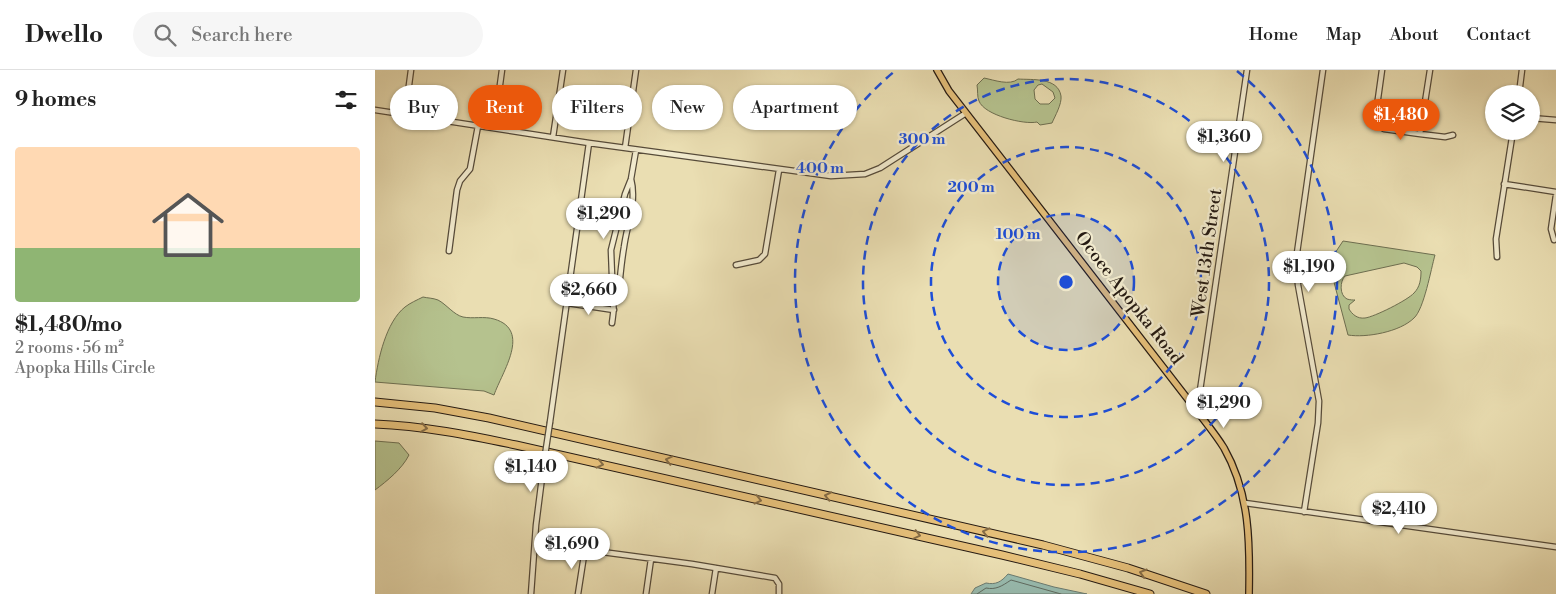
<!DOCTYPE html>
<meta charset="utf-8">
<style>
:root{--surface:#fff;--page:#f6f6f6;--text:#222;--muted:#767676;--line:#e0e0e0;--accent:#ea580c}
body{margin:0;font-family:"Libre Bodoni",serif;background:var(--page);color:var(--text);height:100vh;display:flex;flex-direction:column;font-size:19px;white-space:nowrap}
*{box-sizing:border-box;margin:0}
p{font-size:16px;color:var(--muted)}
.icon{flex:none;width:28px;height:28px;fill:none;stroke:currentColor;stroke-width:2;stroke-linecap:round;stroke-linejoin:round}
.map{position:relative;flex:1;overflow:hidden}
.side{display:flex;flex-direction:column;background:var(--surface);width:375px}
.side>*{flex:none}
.guide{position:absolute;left:15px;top:15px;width:475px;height:45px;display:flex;gap:10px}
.buttons{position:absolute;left:1110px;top:15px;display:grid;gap:10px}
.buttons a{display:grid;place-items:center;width:55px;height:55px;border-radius:50%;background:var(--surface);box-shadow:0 1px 4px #0004;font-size:25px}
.price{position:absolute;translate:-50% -42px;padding:0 11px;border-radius:18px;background:#fff;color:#222;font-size:16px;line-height:32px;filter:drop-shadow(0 1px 2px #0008)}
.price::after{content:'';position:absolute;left:50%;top:30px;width:15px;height:11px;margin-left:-8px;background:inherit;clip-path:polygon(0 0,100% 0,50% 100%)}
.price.active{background:var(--accent);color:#fff}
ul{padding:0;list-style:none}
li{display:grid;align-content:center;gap:10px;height:265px;padding:0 15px}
li span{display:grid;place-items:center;height:155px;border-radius:5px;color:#555}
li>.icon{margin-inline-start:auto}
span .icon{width:90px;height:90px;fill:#fffc;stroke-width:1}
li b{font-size:21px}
h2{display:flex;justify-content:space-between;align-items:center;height:60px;padding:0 15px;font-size:21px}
.tag{padding:0 18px;border-radius:22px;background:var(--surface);box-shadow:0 1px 4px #0004;font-size:18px;line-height:45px}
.tag.active{background:var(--accent);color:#fff}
header{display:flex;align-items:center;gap:30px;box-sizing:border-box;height:70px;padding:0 25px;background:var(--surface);border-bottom:1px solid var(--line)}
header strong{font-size:24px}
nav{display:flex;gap:28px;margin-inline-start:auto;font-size:18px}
.search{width:350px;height:45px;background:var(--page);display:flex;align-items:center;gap:12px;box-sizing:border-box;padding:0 18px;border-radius:28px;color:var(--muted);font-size:19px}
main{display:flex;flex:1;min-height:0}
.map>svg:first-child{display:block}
</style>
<header>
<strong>Dwello</strong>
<div class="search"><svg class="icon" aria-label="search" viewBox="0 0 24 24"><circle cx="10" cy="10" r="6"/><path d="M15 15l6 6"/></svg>Search here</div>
<nav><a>Home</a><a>Map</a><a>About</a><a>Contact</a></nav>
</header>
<main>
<section class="side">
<h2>9 homes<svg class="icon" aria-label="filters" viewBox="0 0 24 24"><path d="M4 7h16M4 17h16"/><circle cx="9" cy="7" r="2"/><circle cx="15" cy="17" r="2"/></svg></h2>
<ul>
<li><span style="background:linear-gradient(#ffd9b3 65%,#8fb573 0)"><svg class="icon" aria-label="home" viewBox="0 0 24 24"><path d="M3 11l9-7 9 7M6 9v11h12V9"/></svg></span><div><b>$1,480/mo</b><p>2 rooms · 56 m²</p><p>Apopka Hills Circle</p></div></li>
</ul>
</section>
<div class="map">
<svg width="1181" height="524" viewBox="0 0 1181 524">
<rect width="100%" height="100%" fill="#eadeb2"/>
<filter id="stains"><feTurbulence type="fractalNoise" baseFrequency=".004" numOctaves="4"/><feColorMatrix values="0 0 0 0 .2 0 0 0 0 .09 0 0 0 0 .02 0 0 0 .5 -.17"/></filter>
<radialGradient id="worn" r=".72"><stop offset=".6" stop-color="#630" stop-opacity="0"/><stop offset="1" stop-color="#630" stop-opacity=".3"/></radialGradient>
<path fill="#b5c28e" stroke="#6d6e50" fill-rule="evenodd" d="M609 8C619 10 635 16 643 9 657 10 683 7 686 26 687 34 680 46 677 53L665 55 662 52C649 55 609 45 604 31 602 27 603 20 602 15ZM667 14 678 22 680 28 674 34H665L660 29 659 20 663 15Z
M968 171 1060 185C1056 199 1049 239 1039 248 1025 262 991 268 973 265L956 201 960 183ZM1029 193 1042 197 1046 201C1046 209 1045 217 1039 223 1033 230 999 247 990 248 982 249 977 244 974 239V235L980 230C978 230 975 230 972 229 964 225 965 211 970 206Z
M48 227C52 228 58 228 63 230 71 234 79 245 88 247 98 249 109 246 119 249 157 260 127 302 119 325L109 321 0 312C3 289 11 252 30 237 35 233 42 230 48 227Z
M0 371 24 373 34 385C27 399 12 411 0 420Z"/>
<path fill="#98bcb0" stroke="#6a7b71" d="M633 504 679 517 712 524H596L600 518 611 513C621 515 626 512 633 504Z"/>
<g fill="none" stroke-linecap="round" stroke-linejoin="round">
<path stroke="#5e6b61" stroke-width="1" d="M602 524 611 518C621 520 627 516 636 510L686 524"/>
<defs>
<path id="minor" d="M1007 0 1000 50 1002 55 1009 59 1045 64 1055 0
M1144 24 1147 0
M0 40 214 73 456 106 490 104 505 98 591 43
M30 45 36 0
M1156 48 1181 50
M119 58 127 0
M1045 64 1070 67 1078 65
M178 67 188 0
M250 78 261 0
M1129 114 1181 122
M1179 170 1176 159 1181 125
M74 181 82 120 85 111 95 99 103 56
M1122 187 1121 169 1138 61
M361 195 384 190 390 184 404 100
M238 231 243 227C245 210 246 194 249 177 252 154 262 132 256 109
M192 233 239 240
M237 253C238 244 241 234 234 226L237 206 236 180 250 124 256 109 261 80
M822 341 872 0
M175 352 214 73
M870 433 1181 477
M929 442 943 353 944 331 923 215 921 190 948 0
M160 473 317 494 400 508 404 514V524
M156 524 161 455 169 392
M203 524 210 479
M271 524 276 489
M337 524 341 498"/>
<path id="major" d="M562 0 574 21 822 341C831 353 841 365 849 378 875 424 875 473 874 524"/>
<path id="highway" d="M0 332 60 338 114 348 668 475 753 498 831 524
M0 354C48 356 94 365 141 375L627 485 705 504 775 524"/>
</defs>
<use href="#minor" stroke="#564b3a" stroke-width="7"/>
<use href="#major" stroke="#251a12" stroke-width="8"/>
<use href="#highway" stroke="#251a12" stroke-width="9"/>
<use href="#minor" stroke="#f1eacd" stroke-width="4.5"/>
<use href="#major" stroke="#e5bf79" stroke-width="5.5"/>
<use href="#highway" stroke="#e5bf79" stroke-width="7"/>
<defs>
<path id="minor-bridge" d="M169 392 175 352"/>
</defs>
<use href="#minor-bridge" stroke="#564b3a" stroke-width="7" stroke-linecap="butt"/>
<use href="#minor-bridge" stroke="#f1eacd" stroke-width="4.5"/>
</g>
<defs><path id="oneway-chevron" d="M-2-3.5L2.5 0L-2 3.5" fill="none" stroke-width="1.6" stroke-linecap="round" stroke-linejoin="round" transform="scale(1.25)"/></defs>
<g stroke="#856c46">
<use href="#oneway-chevron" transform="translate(49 358) rotate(8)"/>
<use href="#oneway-chevron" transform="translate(294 390) rotate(-167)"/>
<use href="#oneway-chevron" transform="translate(225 394) rotate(13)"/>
<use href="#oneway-chevron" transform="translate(453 426) rotate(-168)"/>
<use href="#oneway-chevron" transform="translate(383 430) rotate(13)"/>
<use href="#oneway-chevron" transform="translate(611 462) rotate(-167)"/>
<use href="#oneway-chevron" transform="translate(542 465) rotate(13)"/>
<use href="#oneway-chevron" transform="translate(768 503) rotate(-163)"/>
</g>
<circle cx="691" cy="212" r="68" fill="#1d4ed8" fill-opacity=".12"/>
<g fill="none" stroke="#1d4ed8" stroke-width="2.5" stroke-dasharray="9 6">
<circle cx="691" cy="212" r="68"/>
<circle cx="691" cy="212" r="135"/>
<circle cx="691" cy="212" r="203"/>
<path d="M862 1A271 271 0 1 1 520 1"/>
</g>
<g text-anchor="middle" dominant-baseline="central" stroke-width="4.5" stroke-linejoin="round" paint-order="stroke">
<g font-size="18" fill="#251a12" stroke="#f1eacd">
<text transform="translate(832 183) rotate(-82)">West 13th Street</text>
<text transform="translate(754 228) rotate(52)">Ocoee Apopka Road</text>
</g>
</g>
<circle cx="691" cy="212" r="8" fill="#1d4ed8" stroke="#f1eacd" stroke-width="2.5"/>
<g font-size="15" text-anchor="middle" font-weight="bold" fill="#1d4ed8" stroke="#f1eacd" stroke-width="4.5" stroke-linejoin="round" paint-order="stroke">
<text x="547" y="74">300 m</text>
<text x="445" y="103">400 m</text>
<text x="596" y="122">200 m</text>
<text x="643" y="169">100 m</text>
</g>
<rect width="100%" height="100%" filter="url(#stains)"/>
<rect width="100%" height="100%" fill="url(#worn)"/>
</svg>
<div class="buttons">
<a><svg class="icon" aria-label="layers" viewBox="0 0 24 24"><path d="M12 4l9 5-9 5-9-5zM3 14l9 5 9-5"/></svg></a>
</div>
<b class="price active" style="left:1026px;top:71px">$1,480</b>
<b class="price" style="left:849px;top:93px">$1,360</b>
<b class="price" style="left:229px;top:170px">$1,290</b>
<b class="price" style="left:934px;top:223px">$1,190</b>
<b class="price" style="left:214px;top:246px">$2,660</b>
<b class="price" style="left:849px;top:359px">$1,290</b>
<b class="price" style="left:156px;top:423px">$1,140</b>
<b class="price" style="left:1024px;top:465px">$2,410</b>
<b class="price" style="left:197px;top:500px">$1,690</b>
<div class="guide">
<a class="tag">Buy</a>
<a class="tag active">Rent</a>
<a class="tag">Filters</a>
<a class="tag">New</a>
<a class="tag">Apartment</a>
</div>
</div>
</main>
